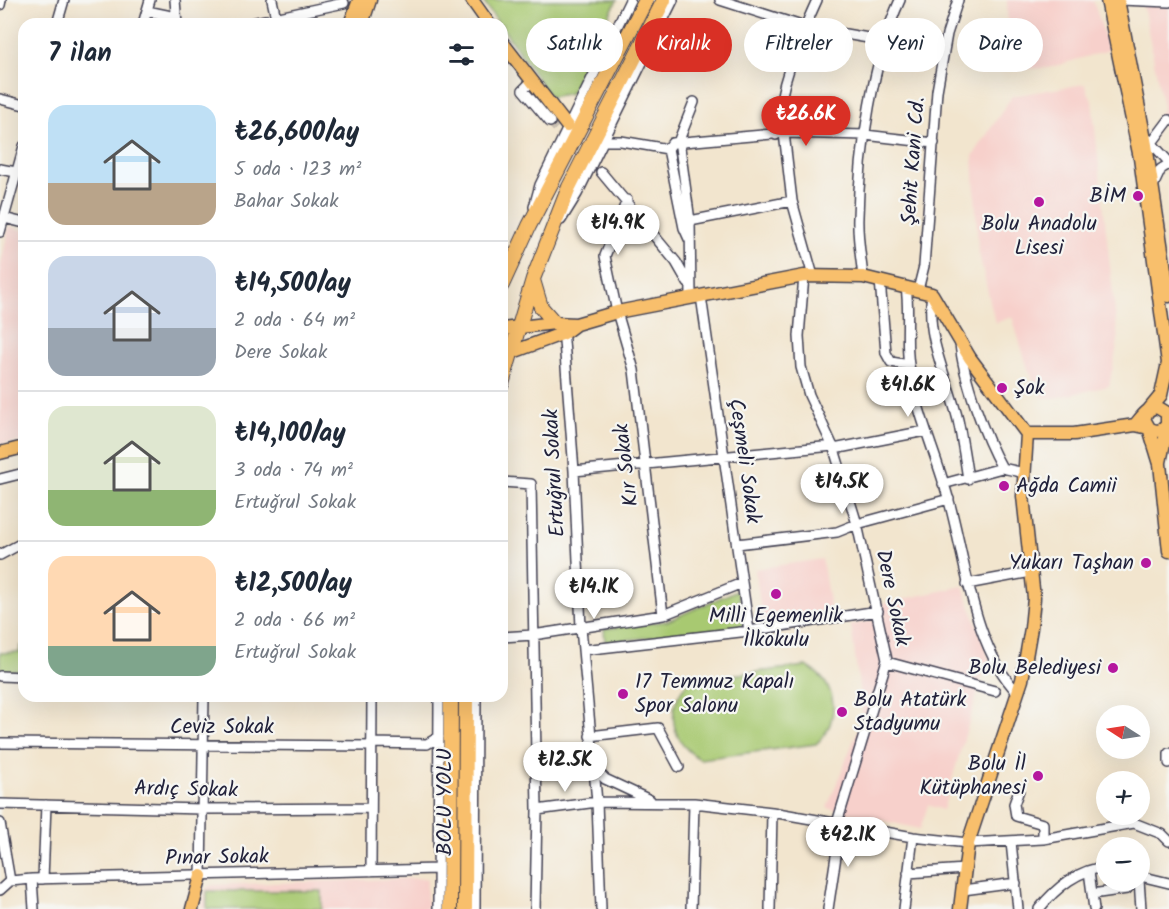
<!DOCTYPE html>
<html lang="tr">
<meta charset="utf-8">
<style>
:root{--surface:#fff;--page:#f2f2f3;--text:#1f2937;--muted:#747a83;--line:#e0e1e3;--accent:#d93025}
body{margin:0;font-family:Kalam,sans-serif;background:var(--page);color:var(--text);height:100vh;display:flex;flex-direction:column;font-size:22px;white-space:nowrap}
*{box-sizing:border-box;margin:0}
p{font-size:20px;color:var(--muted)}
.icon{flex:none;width:33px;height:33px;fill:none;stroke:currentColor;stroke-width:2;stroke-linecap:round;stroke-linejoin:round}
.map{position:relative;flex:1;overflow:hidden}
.panel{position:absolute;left:18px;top:18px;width:490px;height:684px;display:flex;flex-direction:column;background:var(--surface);border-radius:18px;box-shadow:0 6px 24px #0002}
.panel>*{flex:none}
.guide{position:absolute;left:526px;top:18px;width:552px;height:54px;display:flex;gap:12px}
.needle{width:39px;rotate:282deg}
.tools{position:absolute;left:1096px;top:705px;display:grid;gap:12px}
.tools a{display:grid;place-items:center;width:54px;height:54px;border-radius:50%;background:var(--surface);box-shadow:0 6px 24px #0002;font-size:30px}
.price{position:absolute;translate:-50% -51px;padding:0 14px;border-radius:21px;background:#fff;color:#222;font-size:20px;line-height:39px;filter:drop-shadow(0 2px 3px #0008)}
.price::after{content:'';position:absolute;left:50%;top:36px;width:18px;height:14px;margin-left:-9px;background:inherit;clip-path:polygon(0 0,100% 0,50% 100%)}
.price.on{background:var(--accent);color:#fff}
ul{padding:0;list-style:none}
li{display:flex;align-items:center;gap:18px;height:150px;padding:0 30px}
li+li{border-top:2px solid var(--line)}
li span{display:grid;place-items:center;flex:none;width:168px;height:120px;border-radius:18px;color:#555}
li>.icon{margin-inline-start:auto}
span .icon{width:72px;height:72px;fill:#fffc;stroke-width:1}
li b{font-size:26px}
h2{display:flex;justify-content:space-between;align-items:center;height:72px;padding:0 30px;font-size:26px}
.chip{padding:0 21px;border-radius:27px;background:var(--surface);box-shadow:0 6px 24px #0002;font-size:21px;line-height:54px}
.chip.on{background:var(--accent);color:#fff}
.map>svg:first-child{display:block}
</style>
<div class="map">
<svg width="1169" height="909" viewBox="0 0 1169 909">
<rect width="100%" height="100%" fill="#f6f6f2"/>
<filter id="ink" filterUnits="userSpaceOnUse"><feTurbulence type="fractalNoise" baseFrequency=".0167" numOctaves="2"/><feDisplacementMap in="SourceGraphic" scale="12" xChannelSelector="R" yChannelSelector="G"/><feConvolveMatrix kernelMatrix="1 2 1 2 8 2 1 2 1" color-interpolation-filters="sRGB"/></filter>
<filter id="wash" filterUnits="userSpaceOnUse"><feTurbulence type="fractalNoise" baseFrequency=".008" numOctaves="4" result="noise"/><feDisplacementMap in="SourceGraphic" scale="24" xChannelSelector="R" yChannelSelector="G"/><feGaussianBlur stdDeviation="1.35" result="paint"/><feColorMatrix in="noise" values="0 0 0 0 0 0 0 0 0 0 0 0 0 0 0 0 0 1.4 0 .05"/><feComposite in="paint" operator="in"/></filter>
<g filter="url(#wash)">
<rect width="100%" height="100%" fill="#f2e5ce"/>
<path fill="#f7d0cb" d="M1007 0H1093L1109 50 1048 68 993 69 995 43 1008 40Z
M1143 5 1169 7V120L1163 126 1158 116 1163 107Z
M1085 84 1092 101 1118 340 1109 386 1054 398 1042 397 1028 369 1012 317 995 323 978 249 973 156 1012 96Z
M9 226 24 231V441L0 444V269Z
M822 559 831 614 763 624 755 569Z
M963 586 990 662 986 664 943 810 928 805 920 829 827 808 863 717 851 625 885 618 882 604Z
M427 878V909H202L206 888 212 885Z"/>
<path fill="#a8c971" stroke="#657656" stroke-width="1.5" d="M482 0H617L571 93 550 97 503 29 502 24H499Z
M738 590 744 628 605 642 604 629 667 621Z
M20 646H24V670L0 671V653L20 652Z
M806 666C838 682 842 721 816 744L700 759C669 742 664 703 691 680Z
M207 891H322V909H207Z"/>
</g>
<g filter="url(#ink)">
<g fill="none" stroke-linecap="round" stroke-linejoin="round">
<path stroke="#c8beb1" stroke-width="9" stroke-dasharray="9 4.5" stroke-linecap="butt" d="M550 122 601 172"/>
<defs>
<path id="minor" d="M175 0 177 24
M272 0 276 18
M720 0 805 27 943 51
M1120 0 1169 2
M0 5 1 0
M147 11 176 17
M57 24 64 0
M143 24 150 0
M246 24 344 3
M531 82 523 90 550 122
M0 99 24 105
M784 133 792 201 813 276
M776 135C779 86 797 44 817 0
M1146 137 1169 162
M603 141H621L668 149
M1151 144 1169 120
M0 169 16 172
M601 172 676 262 688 283
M1153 186 1161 169 1169 164
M627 200 605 256 617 312 634 370 663 615
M534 207 540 185 630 0
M4 218 24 223
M561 220 577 194 673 0
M690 221 792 201
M0 232 24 146
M689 239 684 228 668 149 672 143 784 133 865 135 934 143
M804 276 799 336 801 367 809 395 834 449 857 524 887 660 837 823
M863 277C861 257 857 237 858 217 859 152 873 59 900 0
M880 280 886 353 891 362 909 365
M906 287C910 313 905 339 909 365 916 412 937 456 949 501 966 562 973 647 1018 693
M918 290 924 266 937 91 947 34 958 0
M932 294C925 337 948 379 958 420 962 439 965 459 968 479
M701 296 749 631
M691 297 690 221 679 140 694 102
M563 328 574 471 581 628 597 802 601 909
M960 343C963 378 985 438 1002 468
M834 449 925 431
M574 471 833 446
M0 479 24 473
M502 482 531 484 537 810 535 909
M943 484 1002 468 1025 473
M737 544 837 532 857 524 949 499
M0 555 24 542
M967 584 1031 572
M502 637 533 635 663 615 742 583
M583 650 749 631 878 611
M887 662 995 691
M0 676 24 677
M590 736 658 728 679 767
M0 743 371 746
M371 743 427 744 439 737
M1169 753V763
M593 766 605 779 650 800
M1019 790 1014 804 1016 816 1043 824V839
M0 804 202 809 371 808
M537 810 597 802 694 803 772 812 913 837 968 843 1043 839 1134 823 1162 834 1169 841
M0 823 10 881
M1011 842 1018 909
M371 871 372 696
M1089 871 1094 909
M908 873 965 869
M201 876 204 696
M1140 876 1169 883
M32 879 34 909
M43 879 46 805
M1139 880 1141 909
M0 890 10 881 32 879 438 869
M963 890 1016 883
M1092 894 1127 889 1134 880
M438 909 439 696
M475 909 476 696
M691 909 694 803
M770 909 772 812
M828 909 841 823
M904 909 913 837
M1039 909C1054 890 1081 866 1107 868"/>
<path id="major" d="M472 0 489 24
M1107 0 1140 158 1168 363 1161 395 1147 412 1144 419 1149 428C1156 433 1162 431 1167 425V413L1157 407C1147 408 1141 418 1135 425
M1118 0 1146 145 1169 296
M350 24 359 0
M362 24 370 0
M502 42 567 126
M502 329 555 323 576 324
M502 356 564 333 576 324 617 312 804 276 863 277 932 294 970 358 1027 434
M1027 434H1074L1135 425 1149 428 1160 464 1169 551
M0 453 24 447
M1160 462 1168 424
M192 909 201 876
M960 909 968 843 1022 680 1031 628 1034 598 1023 496 1027 434"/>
<path id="highway" d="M533 280 541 307 555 323
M502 285 529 226 646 0
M502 384 533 279 569 187 664 0
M450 909 451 696
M465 909 466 696"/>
</defs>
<use href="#minor" stroke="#413f51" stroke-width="12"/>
<use href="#major" stroke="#413f51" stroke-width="15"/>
<use href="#highway" stroke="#413f51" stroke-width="16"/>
<use href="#minor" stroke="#fff" stroke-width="9"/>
<use href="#major" stroke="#f8bf6c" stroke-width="12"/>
<use href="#highway" stroke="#f8bf6c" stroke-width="14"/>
</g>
</g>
<g fill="#b5179e" stroke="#f6f6f2" stroke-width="2">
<circle cx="1138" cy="196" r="6"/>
<circle cx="1039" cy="202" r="6"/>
<circle cx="1002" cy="388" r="6"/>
<circle cx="1004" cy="486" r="6"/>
<circle cx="1146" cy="563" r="6"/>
<circle cx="776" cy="594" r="6"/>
<circle cx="1113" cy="668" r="6"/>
<circle cx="623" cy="694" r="6"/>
<circle cx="842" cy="712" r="6"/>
<circle cx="1038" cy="776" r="6"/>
</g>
<g text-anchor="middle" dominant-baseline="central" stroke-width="4.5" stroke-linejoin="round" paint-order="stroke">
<g font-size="21" fill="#22223b" stroke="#f6f6f2">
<text transform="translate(914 161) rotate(-86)">Şehit Kani Cd.</text>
<text transform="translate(744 461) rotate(82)">Çeşmeli Sokak</text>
<text transform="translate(627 465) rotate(-97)">Kır Sokak</text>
<text transform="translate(555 473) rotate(-93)">Ertuğrul Sokak</text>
<text transform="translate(892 598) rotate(78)">Dere Sokak</text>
<text x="222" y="727">Ceviz Sokak</text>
<text transform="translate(186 790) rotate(1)">Ardıç Sokak</text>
<text transform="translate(445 802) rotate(-90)">BOLU YOLU</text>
<text transform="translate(217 858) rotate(-1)">Pınar Sokak</text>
</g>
<g font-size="21" fill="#22223b" stroke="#f6f6f2" text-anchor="end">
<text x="1126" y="196">BİM</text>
<text x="1039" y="224" text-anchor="middle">Bolu Anadolu<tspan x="1039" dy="24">Lisesi</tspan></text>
<text x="1014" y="388" text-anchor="start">Şok</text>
<text x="1016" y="486" text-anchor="start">Ağda Camii</text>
<text x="1134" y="563">Yukarı Taşhan</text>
<text x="776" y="616" text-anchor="middle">Milli Egemenlik<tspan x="776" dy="24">İlkokulu</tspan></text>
<text x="1101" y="668">Bolu Belediyesi</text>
<text x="635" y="682" text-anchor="start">17 Temmuz Kapalı<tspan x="635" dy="24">Spor Salonu</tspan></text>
<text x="854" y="700" text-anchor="start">Bolu Atatürk<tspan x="854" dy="24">Stadyumu</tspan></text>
<text x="1026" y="764">Bolu İl<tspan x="1026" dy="24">Kütüphanesi</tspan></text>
</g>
</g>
</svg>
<div class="tools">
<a><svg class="needle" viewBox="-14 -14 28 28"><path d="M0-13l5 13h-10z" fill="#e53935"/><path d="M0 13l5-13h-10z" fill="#747a83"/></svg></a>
<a>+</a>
<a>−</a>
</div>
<b class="price on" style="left:806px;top:147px">₺26.6K</b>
<b class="price" style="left:618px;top:256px">₺14.9K</b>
<b class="price" style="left:908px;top:418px">₺41.6K</b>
<b class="price" style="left:842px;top:515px">₺14.5K</b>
<b class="price" style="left:594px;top:620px">₺14.1K</b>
<b class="price" style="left:565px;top:793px">₺12.5K</b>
<b class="price" style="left:848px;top:868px">₺42.1K</b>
<div class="guide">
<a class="chip">Satılık</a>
<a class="chip on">Kiralık</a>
<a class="chip">Filtreler</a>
<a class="chip">Yeni</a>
<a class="chip">Daire</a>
</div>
<section class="panel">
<h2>7 ilan<svg class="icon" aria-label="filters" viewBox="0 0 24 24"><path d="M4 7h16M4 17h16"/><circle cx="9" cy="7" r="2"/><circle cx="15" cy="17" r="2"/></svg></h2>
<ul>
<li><span style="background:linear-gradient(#bfe0f5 65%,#b9a48a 0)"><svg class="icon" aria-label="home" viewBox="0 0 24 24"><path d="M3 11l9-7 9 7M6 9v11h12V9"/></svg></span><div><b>₺26,600/ay</b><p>5 oda · 123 m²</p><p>Bahar Sokak</p></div></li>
<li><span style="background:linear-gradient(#c9d6e8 60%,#9aa5b1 0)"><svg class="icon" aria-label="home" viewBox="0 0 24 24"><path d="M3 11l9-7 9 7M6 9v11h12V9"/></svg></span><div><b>₺14,500/ay</b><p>2 oda · 64 m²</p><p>Dere Sokak</p></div></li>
<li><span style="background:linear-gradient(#dfe7d0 70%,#8fb573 0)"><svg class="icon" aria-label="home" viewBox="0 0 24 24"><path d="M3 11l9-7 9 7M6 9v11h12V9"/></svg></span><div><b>₺14,100/ay</b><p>3 oda · 74 m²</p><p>Ertuğrul Sokak</p></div></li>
<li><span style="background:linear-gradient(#ffd9b3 75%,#7fa58c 0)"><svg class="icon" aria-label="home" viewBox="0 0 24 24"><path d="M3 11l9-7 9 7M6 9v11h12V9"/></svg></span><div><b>₺12,500/ay</b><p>2 oda · 66 m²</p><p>Ertuğrul Sokak</p></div></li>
</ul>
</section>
</div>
